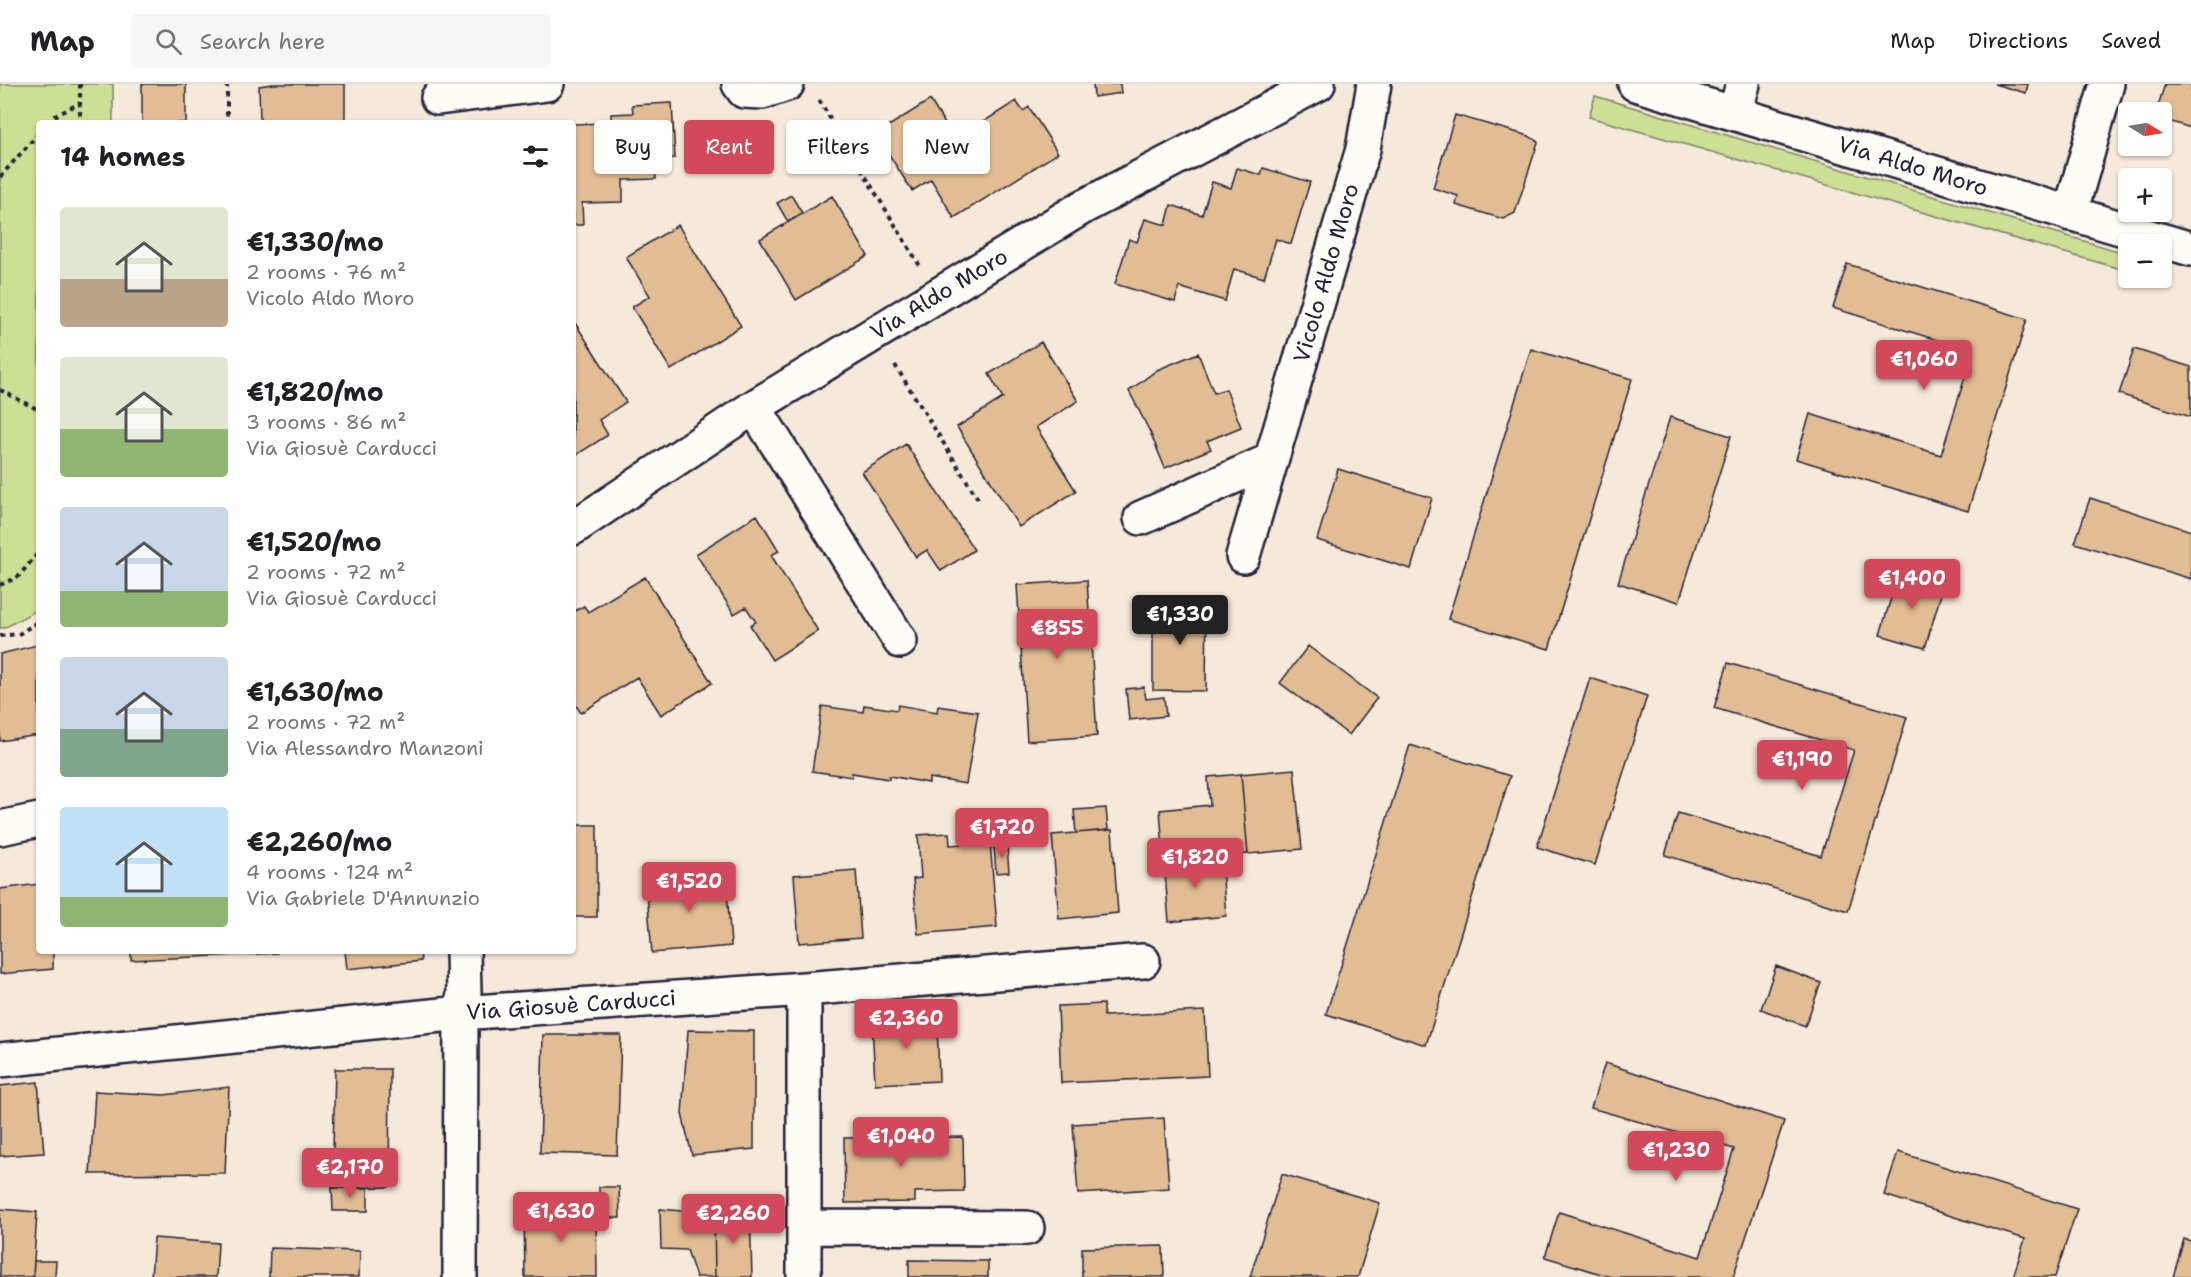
<!DOCTYPE html>
<meta charset="utf-8">
<style>
:root{--surface:#fff;--page:#f6f6f6;--text:#202124;--muted:#757577;--line:#e0e0e0;--accent:#d1495b}
body{margin:0;font-family:"Shantell Sans",sans-serif;background:var(--page);color:var(--text);height:100vh;display:flex;flex-direction:column;font-size:22px;white-space:nowrap}
*{box-sizing:border-box;margin:0}
p{font-size:20px;color:var(--muted)}
.icon{flex:none;width:33px;height:33px;fill:none;stroke:currentColor;stroke-width:2;stroke-linecap:round;stroke-linejoin:round}
.map{position:relative;flex:1;overflow:hidden}
.panel{position:absolute;left:36px;top:36px;width:540px;height:834px;display:flex;flex-direction:column;background:var(--surface);border-radius:6px;box-shadow:0 2px 4px #0004}
.panel>*{flex:none}
.hud{position:absolute;left:594px;top:36px;width:570px;height:54px;display:flex;gap:12px}
.needle{width:39px;rotate:101deg}
.fabs{position:absolute;left:2118px;top:18px;display:grid;gap:12px}
.fabs a{display:grid;place-items:center;width:54px;height:54px;border-radius:6px;background:var(--surface);box-shadow:0 2px 4px #0004;font-size:30px}
.price{position:absolute;translate:-50% -51px;padding:0 14px;border-radius:6px;background:var(--accent);color:#fff;font-size:20px;line-height:39px;filter:drop-shadow(0 2px 3px #0008)}
.price::after{content:'';position:absolute;left:50%;top:36px;width:18px;height:14px;margin-left:-9px;background:inherit;clip-path:polygon(0 0,100% 0,50% 100%)}
.price.active{background:#222;color:#fff}
ul{padding:0;list-style:none}
li{display:flex;align-items:center;gap:18px;height:150px;padding:0 24px}
li span{display:grid;place-items:center;flex:none;width:168px;height:120px;border-radius:6px;color:#555}
li>.icon{margin-inline-start:auto}
span .icon{width:72px;height:72px;fill:#fffc;stroke-width:1}
li b{font-size:26px}
h2{display:flex;justify-content:space-between;align-items:center;height:72px;padding:0 24px;font-size:26px}
.tag{padding:0 21px;border-radius:6px;background:var(--surface);box-shadow:0 2px 4px #0004;font-size:21px;line-height:54px}
.tag.active{background:var(--accent);color:#fff}
header{display:flex;align-items:center;gap:36px;box-sizing:border-box;height:84px;padding:0 30px;background:var(--surface);border-bottom:2px solid var(--line)}
header strong{font-size:28px}
nav{display:flex;gap:33px;margin-inline-start:auto;font-size:21px}
.search{width:420px;height:54px;background:var(--page);display:flex;align-items:center;gap:15px;box-sizing:border-box;padding:0 21px;border-radius:6px;color:var(--muted);font-size:22px}
.map>svg:first-child{display:block}
</style>
<header>
<strong>Map</strong>
<div class="search"><svg class="icon" aria-label="search" viewBox="0 0 24 24"><circle cx="10" cy="10" r="6"/><path d="M15 15l6 6"/></svg>Search here</div>
<nav><a>Map</a><a>Directions</a><a>Saved</a></nav>
</header>
<div class="map">
<svg width="2191" height="1193" viewBox="0 0 2191 1193">
<rect width="100%" height="100%" fill="#f5e9d9"/>
<filter id="ink" filterUnits="userSpaceOnUse"><feTurbulence type="fractalNoise" baseFrequency=".0167" numOctaves="2"/><feDisplacementMap in="SourceGraphic" scale="12" xChannelSelector="R" yChannelSelector="G"/><feConvolveMatrix kernelMatrix="1 2 1 2 8 2 1 2 1" color-interpolation-filters="sRGB"/></filter>
<g filter="url(#ink)">
<path fill="#ccdf94" stroke="#778068" stroke-width="1.5" d="M0 0H113V39H39V525L4 544H0Z
M1595 12 2128 170V187L1589 33Z"/>
<path fill="#e2bd93" stroke="#22223b" stroke-width="1.5" d="M142 0H186V39H142Z
M273 0H345V39H260L259 2Z
M1093 0H1120L1121 9 1094 13Z
M1994 0H2028L2026 9Z
M2165 0H2191V44L2162 35V28H2156Z
M930 16 955 56 1016 17 1023 27 1029 23 1058 69 954 134 931 95 912 107 876 50Z
M672 19 675 74 655 75 656 95 623 96V118L582 119 583 141H573V40L611 39V30L633 29 632 21Z
M1455 31 1529 52 1538 58 1515 129 1503 135 1456 121 1458 112 1433 104Z
M1237 84 1261 91 1263 84 1310 98 1291 160 1276 155 1264 194 1234 185 1225 217 1179 203 1175 218 1115 200 1129 155 1137 158 1145 135 1166 141 1171 121 1202 131 1212 98 1231 104Z
M791 111 802 129 788 138 777 119Z
M832 112 868 172 796 216 760 155Z
M678 141 741 242 671 286 632 223 650 212 626 173Z
M1847 180 2027 235 1968 427 1796 375 1810 330 1941 371 1973 267 1833 224Z
M573 236 626 318 599 336 608 351 573 373Z
M1041 258 1078 317 1036 343 1076 407 1019 443 957 343 1003 314 989 290Z
M1531 265 1632 295 1549 565 1448 535Z
M2134 265 2191 283V333L2119 310Z
M1198 269 1214 309 1226 305 1241 343 1207 357 1211 365 1165 384 1150 348 1129 307 1157 286Z
M1670 333 1731 352 1679 518 1618 499Z
M906 360 974 466 941 487 927 466 916 473 862 388Z
M1338 385 1432 414 1411 485 1317 456Z
M2090 414 2191 447V495L2075 459Z
M757 431 779 467 771 471 818 547 772 576 750 541 756 538 746 523 734 530 696 470Z
M1899 487 1944 500 1925 564 1880 551Z
M645 493 712 599 661 631 637 593 581 629 573 617V528L584 522 588 528Z
M1087 496 1097 652 1027 657 1017 501Z
M1153 518H1207L1206 607 1153 606Z
M37 561 39 565V651L0 657V570Z
M1308 562 1377 614 1349 651 1280 599Z
M1728 579 1907 633 1848 827 1665 771 1678 729 1821 772 1854 666 1714 624Z
M1590 594 1647 612 1595 781 1537 763Z
M1144 603 1146 615 1164 613 1166 632 1129 636 1126 605Z
M864 621 897 626 898 621 937 628 938 622 978 628 966 700 929 694V699L889 692V695L852 689V693L812 687 822 622 863 628Z
M1410 661 1510 692 1426 961 1326 930Z
M1294 685 1302 765 1248 770 1241 690Z
M1241 690 1248 770 1164 778 1160 726 1210 721 1208 693Z
M1106 724 1108 746 1076 749 1074 726Z
M573 741H597V833H573Z
M1112 746 1118 829 1059 835 1052 751Z
M949 749 950 761 990 758 997 843 918 850 913 795 921 794 918 751Z
M1007 761 1009 788 996 789 994 762Z
M1221 772 1226 832 1169 838 1164 778Z
M856 786 861 854 799 859 794 791Z
M726 790 731 862 652 869 646 797Z
M39 800V867H53V885L0 890V805Z
M131 867H277V869L131 876Z
M345 867H420L421 877 347 885Z
M1776 882 1821 899 1805 942 1761 925Z
M1104 920V932L1205 927 1208 992 1061 999 1058 922Z
M937 933 939 997 875 1000 872 936Z
M688 946 754 947V1065L692 1071 682 1030Z
M543 951H621L617 1071 540 1069Z
M1605 979 1784 1037 1733 1193H1611L1545 1173 1559 1128 1700 1173 1734 1065 1591 1024Z
M335 985H390L389 1103 332 1104Z
M38 998 44 1069 0 1072V1002Z
M229 1003 225 1089 90 1090 95 1007 164 1011Z
M1164 1034 1169 1104 1078 1110 1073 1040Z
M963 1053 964 1107 915 1108V1118L845 1119 844 1054Z
M1898 1068 2077 1125 2055 1193H2013L2025 1155 1884 1111Z
M1282 1090 1380 1119 1358 1193H1250Z
M599 1103H619L620 1134H600Z
M332 1104H368V1127H333Z
M596 1124 597 1193H525L524 1126Z
M0 1125 37 1128 33 1193H0Z
M660 1125 714 1130 715 1193H696L687 1166 661 1165Z
M750 1129 752 1193H715L714 1130Z
M154 1154 218 1159 216 1193H151Z
M2184 1155 2191 1157V1193H2173Z
M1163 1162 1164 1193H1082V1164Z
M270 1164 360 1167 359 1193H269Z
M909 1176 988 1177V1193H909Z
M34 1177H56L55 1193H33Z"/>
<g fill="none" stroke-linecap="round" stroke-linejoin="round">
<defs>
<path id="minor" d="M739 0 744 7 762 8 787 0
M1635 0 2191 165
M438 14 547 0
M1735 29 1743 0
M2070 130 2107 0
M754 323 900 557
M1141 434 1271 376
M573 444 754 323 1083 123 1318 0
M1243 472 1363 65 1374 0
M0 744 39 736
M804 905V1193
M0 976 461 929 804 905 1143 877
M804 1143 1027 1144
M460 1193 461 929 464 909 463 867"/>
</defs>
<use href="#minor" stroke="#22223b" stroke-width="38"/>
<path stroke="#22223b" stroke-width="4" stroke-dasharray="4.5 4.5" stroke-linecap="butt" d="M80 0V39
M227 0V39
M819 16 920 182
M48 39 55 32 80 19
M0 93 39 49
M895 281 980 418
M0 306 39 326
M0 501 18 493 39 468
M0 552 19 550 39 537"/>
<use href="#minor" stroke="#fdfcf7" stroke-width="33"/>
</g>
</g>
<g text-anchor="middle" dominant-baseline="central" stroke-width="4.5" stroke-linejoin="round" paint-order="stroke">
<g font-size="22" fill="#22223b" stroke="#fdfcf7">
<text transform="translate(1913 82) rotate(17)">Via Aldo Moro</text>
<text transform="translate(1326 189) rotate(-74)">Vicolo Aldo Moro</text>
<text transform="translate(939 210) rotate(-31)">Via Aldo Moro</text>
<text transform="translate(571 921) rotate(-4)">Via Giosuè Carducci</text>
</g>
</g>
</svg>
<div class="fabs">
<a><svg class="needle" viewBox="-14 -14 28 28"><path d="M0-13l5 13h-10z" fill="#e53935"/><path d="M0 13l5-13h-10z" fill="#757577"/></svg></a>
<a>+</a>
<a>−</a>
</div>
<b class="price" style="left:1924px;top:307px">€1,060</b>
<b class="price" style="left:1912px;top:526px">€1,400</b>
<b class="price active" style="left:1180px;top:562px">€1,330</b>
<b class="price" style="left:1057px;top:576px">€855</b>
<b class="price" style="left:1802px;top:707px">€1,190</b>
<b class="price" style="left:1002px;top:775px">€1,720</b>
<b class="price" style="left:1195px;top:805px">€1,820</b>
<b class="price" style="left:689px;top:829px">€1,520</b>
<b class="price" style="left:906px;top:966px">€2,360</b>
<b class="price" style="left:901px;top:1084px">€1,040</b>
<b class="price" style="left:1676px;top:1098px">€1,230</b>
<b class="price" style="left:350px;top:1115px">€2,170</b>
<b class="price" style="left:561px;top:1159px">€1,630</b>
<b class="price" style="left:733px;top:1161px">€2,260</b>
<div class="hud">
<a class="tag">Buy</a>
<a class="tag active">Rent</a>
<a class="tag">Filters</a>
<a class="tag">New</a>
</div>
<section class="panel">
<h2>14 homes<svg class="icon" aria-label="filters" viewBox="0 0 24 24"><path d="M4 7h16M4 17h16"/><circle cx="9" cy="7" r="2"/><circle cx="15" cy="17" r="2"/></svg></h2>
<ul>
<li><span style="background:linear-gradient(#dfe7d0 60%,#b9a48a 0)"><svg class="icon" aria-label="home" viewBox="0 0 24 24"><path d="M3 11l9-7 9 7M6 9v11h12V9"/></svg></span><div><b>€1,330/mo</b><p>2 rooms · 76 m²</p><p>Vicolo Aldo Moro</p></div></li>
<li><span style="background:linear-gradient(#dfe7d0 60%,#8fb573 0)"><svg class="icon" aria-label="home" viewBox="0 0 24 24"><path d="M3 11l9-7 9 7M6 9v11h12V9"/></svg></span><div><b>€1,820/mo</b><p>3 rooms · 86 m²</p><p>Via Giosuè Carducci</p></div></li>
<li><span style="background:linear-gradient(#c9d6e8 70%,#8fb573 0)"><svg class="icon" aria-label="home" viewBox="0 0 24 24"><path d="M3 11l9-7 9 7M6 9v11h12V9"/></svg></span><div><b>€1,520/mo</b><p>2 rooms · 72 m²</p><p>Via Giosuè Carducci</p></div></li>
<li><span style="background:linear-gradient(#c9d6e8 60%,#7fa58c 0)"><svg class="icon" aria-label="home" viewBox="0 0 24 24"><path d="M3 11l9-7 9 7M6 9v11h12V9"/></svg></span><div><b>€1,630/mo</b><p>2 rooms · 72 m²</p><p>Via Alessandro Manzoni</p></div></li>
<li><span style="background:linear-gradient(#bfe0f5 75%,#8fb573 0)"><svg class="icon" aria-label="home" viewBox="0 0 24 24"><path d="M3 11l9-7 9 7M6 9v11h12V9"/></svg></span><div><b>€2,260/mo</b><p>4 rooms · 124 m²</p><p>Via Gabriele D'Annunzio</p></div></li>
</ul>
</section>
</div>
